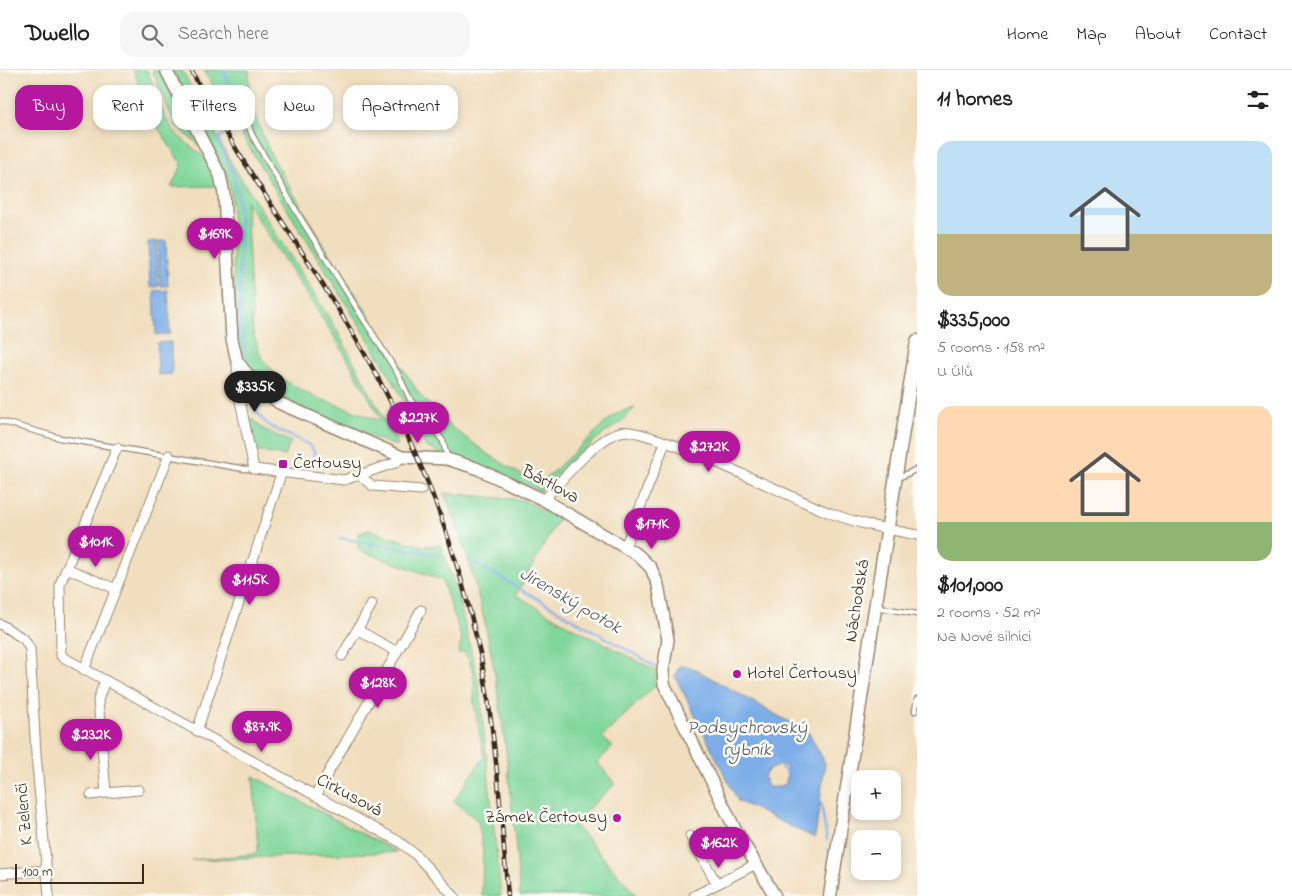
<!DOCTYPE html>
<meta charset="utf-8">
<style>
:root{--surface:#fff;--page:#f6f6f6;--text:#222;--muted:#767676;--line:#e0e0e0;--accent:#b5179e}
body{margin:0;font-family:"Indie Flower",sans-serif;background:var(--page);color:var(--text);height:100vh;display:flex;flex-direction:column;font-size:19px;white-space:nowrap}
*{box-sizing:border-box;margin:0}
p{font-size:16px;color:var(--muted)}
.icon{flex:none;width:28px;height:28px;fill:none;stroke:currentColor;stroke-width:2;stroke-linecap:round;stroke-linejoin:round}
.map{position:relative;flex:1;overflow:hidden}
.drawer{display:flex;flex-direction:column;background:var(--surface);width:375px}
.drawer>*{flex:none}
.hud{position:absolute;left:15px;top:15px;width:475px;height:45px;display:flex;gap:10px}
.fabs{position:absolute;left:851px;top:700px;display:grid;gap:10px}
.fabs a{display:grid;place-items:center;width:50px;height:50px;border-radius:10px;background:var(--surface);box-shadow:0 2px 8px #0003;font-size:25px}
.scale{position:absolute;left:15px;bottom:12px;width:129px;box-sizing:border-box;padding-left:5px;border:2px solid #3b2a1e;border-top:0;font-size:14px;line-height:18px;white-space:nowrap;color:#3b2a1e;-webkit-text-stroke:4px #fdfcf7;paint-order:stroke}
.price{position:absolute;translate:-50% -42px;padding:0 11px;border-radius:18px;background:var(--accent);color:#fff;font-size:16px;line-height:32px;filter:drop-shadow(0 1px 2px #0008)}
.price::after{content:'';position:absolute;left:50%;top:30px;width:15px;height:11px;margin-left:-8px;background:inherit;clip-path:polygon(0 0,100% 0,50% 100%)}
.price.on{background:#222;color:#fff}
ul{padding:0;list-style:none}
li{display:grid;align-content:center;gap:10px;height:265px;padding:0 20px}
li span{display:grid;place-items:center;height:155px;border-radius:15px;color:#555}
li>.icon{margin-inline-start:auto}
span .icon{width:90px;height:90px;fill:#fffc;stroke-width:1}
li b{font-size:21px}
h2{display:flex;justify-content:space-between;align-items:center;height:60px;padding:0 20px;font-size:21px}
.pill{padding:0 18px;border-radius:15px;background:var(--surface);box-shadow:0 2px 8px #0003;font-size:18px;line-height:45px}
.pill.on{background:var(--accent);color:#fff}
header{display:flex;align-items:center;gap:30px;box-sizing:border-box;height:70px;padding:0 25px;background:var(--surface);border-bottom:1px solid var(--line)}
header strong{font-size:24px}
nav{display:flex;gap:28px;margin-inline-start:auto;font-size:18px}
.search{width:350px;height:45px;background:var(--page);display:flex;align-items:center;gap:12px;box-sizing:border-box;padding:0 18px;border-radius:15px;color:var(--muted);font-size:19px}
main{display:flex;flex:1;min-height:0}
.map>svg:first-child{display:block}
</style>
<header>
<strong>Dwello</strong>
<div class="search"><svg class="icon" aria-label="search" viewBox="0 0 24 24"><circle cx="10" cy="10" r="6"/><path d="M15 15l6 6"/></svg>Search here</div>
<nav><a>Home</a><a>Map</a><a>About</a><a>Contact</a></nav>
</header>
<main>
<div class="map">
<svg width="917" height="826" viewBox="0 0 917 826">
<rect width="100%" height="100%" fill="#fdfcf7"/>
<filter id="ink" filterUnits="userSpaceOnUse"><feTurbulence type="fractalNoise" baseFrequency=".02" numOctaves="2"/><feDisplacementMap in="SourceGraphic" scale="10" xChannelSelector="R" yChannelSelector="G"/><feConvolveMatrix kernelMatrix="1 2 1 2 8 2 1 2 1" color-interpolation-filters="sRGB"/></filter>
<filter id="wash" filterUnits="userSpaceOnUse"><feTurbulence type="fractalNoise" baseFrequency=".0096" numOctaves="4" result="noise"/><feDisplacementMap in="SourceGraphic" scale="20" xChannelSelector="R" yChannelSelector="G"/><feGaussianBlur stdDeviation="1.12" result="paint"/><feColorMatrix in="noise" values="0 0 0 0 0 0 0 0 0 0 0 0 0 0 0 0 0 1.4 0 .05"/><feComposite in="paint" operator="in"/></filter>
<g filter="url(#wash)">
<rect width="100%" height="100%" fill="#f1debe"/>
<path fill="#81d79b" stroke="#5e805c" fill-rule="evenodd" d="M133 0H147C155 18 160 40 171 57 186 79 215 83 215 116L171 117 182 95 155 53Z
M152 0H163L201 77 175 55Z
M172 0H182L230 91 335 257 398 375H392C348 356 260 331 239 285 236 280 236 272 235 266L231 121 224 99ZM246 131 339 274 382 351 312 326 279 307 262 289 253 263Z
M204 0H249L250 33 270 83 327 180 420 325 450 356 485 382 536 414 544 410 613 346 622 341 635 338 623 350 595 370 540 421 442 385 426 377C401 317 364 263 330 208 287 139 244 71 204 0Z
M252 348 263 359 291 372 284 386 254 381 249 350Z
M444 423 523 430 559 448 516 525 566 554 657 601 658 613 602 667 613 677 597 692 615 714 573 753 637 826H520C508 689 498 551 444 423Z
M368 460 422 476 441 475 457 523 479 614 501 826H482L483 780 478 751 454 731 484 687 474 633C475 619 474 594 464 582L458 583 462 570 442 510 359 480 358 464Z
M253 706 397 782 191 790 255 784 258 779Z"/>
<path fill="#7cade7" stroke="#5c6c82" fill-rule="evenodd" d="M156 171 158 217H150L148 172Z
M158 171H166L168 216H160Z
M168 220 170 264 156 265 154 221Z
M171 272 172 304 158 305 157 273Z
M679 596 691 597 809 663 825 693 815 768 738 731 675 606ZM782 694 787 697 786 714 779 717H768L764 707 768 700Z"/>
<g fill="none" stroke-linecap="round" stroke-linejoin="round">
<path stroke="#7cade7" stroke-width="2.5" d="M224 0 238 55 220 67 219 72C224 84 231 96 234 108 248 166 231 227 246 285
M253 331C261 361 285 361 309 375L314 381V392
M340 468 439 485
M468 489 657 597
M777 693 788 703
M818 730 821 733 827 770
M828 779 829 783"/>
</g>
</g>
<g filter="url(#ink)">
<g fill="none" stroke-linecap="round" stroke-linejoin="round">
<defs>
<path id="service" d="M239 29 252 65 301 149 398 304 411 331 443 371 447 387
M0 351 60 368 245 399H253
M898 408 917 399
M877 537 917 544
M915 641 917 629"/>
<path id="minor" d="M237 291 238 321 254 399 344 410 395 393 402 387
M117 378 60 514 61 586 398 771 415 784 454 826
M360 406 373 416 421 420
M544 430C562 410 593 371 620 362 644 354 792 428 825 441 854 453 887 459 917 465
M625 477 665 373
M66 498 116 519
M0 554 24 569 30 579 36 684 49 826
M358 560 397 582
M342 586 372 534
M84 600 169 385
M105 610 98 630 106 723 139 720
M197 661 281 404
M91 725 106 723
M315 726 421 540
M690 766 717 814
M0 804 47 800
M694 826 756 794"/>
<path id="tertiary" d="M166 0 220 105 224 124 232 269 237 291 252 310 279 333 402 387 447 389 476 398 544 430 638 485 651 498 658 515 668 570 663 600 664 614 735 759 775 826"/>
<path id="secondary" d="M830 826 917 271"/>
</defs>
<use href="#service" stroke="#96846e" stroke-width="7"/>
<use href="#minor" stroke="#96846e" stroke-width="11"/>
<use href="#tertiary" stroke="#96846e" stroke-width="14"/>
<use href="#secondary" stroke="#96846e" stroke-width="15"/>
<use href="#service" stroke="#fff" stroke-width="4.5"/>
<use href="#minor" stroke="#fff" stroke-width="9"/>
<use href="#tertiary" stroke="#fff" stroke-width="11"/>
<use href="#secondary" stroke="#fff" stroke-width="12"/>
<defs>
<path id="rail" d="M191 0C249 111 327 210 385 321 430 405 461 495 481 588 496 666 501 747 508 826"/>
</defs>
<use href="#rail" stroke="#3b2a1e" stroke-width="4.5"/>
<use href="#rail" stroke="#fdfcf7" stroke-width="2.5" stroke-dasharray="8" stroke-linecap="butt"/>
</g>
</g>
<g fill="#b5179e" stroke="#fdfcf7" stroke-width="2">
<rect x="278" y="389" width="10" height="10" rx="2.5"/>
<circle cx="737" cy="604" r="5"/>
<circle cx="617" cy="748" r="5"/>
</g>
<g text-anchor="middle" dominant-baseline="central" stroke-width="5" stroke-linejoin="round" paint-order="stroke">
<g font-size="18" fill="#3b2a1e" stroke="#fdfcf7" text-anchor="start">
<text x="293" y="394">Čertousy</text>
<text x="747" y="604">Hotel Čertousy</text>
<text x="607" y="748" text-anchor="end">Zámek Čertousy</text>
</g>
<g font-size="18" fill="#3b2a1e" stroke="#fdfcf7">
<text transform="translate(550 415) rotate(28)">Bártlova</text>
<text transform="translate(858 531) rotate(-81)">Náchodská</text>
<text transform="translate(349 726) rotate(28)">Cirkusová</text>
<text transform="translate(25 744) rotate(-95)">K Zelenči</text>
</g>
<g font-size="19" font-style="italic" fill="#525864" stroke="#fdfcf7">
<text transform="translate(570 531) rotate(30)">Jirenský potok</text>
<text x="747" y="658">Podsychrovský<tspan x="747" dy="22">rybník</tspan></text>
</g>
</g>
</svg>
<div class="fabs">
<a>+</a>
<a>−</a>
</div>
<div class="scale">100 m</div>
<b class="price" style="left:215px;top:190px">$169K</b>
<b class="price on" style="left:255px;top:343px">$335K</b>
<b class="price" style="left:418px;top:374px">$227K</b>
<b class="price" style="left:709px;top:403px">$272K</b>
<b class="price" style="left:652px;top:480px">$171K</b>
<b class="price" style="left:96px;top:498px">$101K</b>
<b class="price" style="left:250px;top:536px">$115K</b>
<b class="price" style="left:378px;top:639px">$128K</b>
<b class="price" style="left:262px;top:683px">$87.9K</b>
<b class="price" style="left:91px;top:691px">$232K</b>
<b class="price" style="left:719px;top:799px">$162K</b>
<div class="hud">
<a class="pill on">Buy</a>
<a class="pill">Rent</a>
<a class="pill">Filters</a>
<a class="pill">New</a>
<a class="pill">Apartment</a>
</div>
</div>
<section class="drawer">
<h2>11 homes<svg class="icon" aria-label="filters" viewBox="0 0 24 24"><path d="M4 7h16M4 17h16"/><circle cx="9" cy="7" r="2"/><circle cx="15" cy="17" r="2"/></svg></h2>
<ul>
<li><span style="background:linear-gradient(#bfe0f5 60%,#c2b280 0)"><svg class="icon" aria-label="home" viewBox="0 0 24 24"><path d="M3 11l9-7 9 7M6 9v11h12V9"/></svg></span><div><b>$335,000</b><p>5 rooms · 158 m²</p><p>U Úlů</p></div></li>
<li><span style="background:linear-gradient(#ffd9b3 75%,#8fb573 0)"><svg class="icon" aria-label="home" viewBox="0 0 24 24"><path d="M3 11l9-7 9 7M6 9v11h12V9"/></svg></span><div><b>$101,000</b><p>2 rooms · 52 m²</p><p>Na Nové silnici</p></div></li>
</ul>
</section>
</main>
